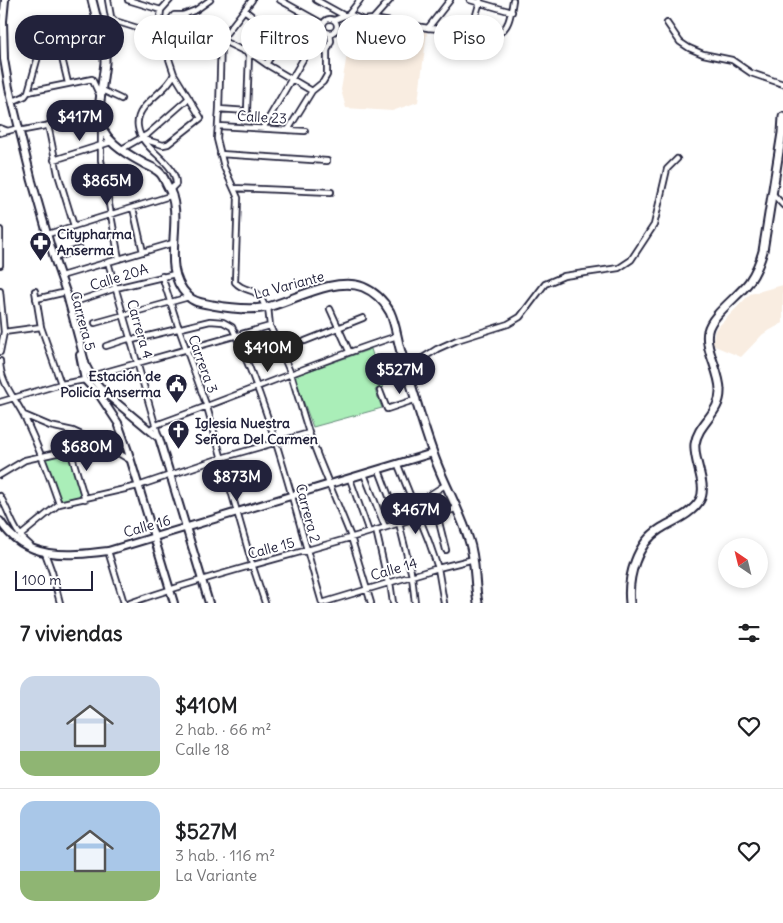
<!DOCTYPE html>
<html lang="es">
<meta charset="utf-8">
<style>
:root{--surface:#fff;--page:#f2f2f2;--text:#202124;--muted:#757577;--line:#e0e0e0;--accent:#22223b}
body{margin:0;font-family:Delius,sans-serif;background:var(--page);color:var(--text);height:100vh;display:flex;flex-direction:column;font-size:19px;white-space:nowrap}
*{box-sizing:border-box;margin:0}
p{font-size:16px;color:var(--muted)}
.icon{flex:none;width:28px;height:28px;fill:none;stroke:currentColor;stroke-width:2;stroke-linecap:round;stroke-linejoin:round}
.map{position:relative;height:603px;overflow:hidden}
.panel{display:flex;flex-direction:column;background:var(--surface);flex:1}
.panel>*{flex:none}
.hud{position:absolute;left:15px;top:15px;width:500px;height:45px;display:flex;gap:10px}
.needle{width:32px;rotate:325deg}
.tools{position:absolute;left:718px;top:538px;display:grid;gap:10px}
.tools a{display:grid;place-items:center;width:50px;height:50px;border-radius:50%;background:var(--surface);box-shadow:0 2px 8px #0003;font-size:25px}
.scale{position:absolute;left:15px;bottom:12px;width:78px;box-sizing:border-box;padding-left:5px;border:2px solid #22223b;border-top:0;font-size:14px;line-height:18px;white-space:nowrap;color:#22223b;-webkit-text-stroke:4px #fff;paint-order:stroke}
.price{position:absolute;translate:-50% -42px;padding:0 11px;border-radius:18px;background:var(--accent);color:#fff;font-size:16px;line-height:32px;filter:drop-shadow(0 1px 2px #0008)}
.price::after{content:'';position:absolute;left:50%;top:30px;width:15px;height:11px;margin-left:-8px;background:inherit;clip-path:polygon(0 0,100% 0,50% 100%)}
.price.on{background:#222;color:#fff}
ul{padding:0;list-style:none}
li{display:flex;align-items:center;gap:15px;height:125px;padding:0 20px}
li+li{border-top:1px solid var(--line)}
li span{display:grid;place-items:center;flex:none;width:140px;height:100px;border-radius:15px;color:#555}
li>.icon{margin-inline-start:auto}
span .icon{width:60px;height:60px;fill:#fffc;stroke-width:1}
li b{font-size:21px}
h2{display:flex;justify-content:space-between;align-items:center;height:60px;padding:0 20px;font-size:21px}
.chip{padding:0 18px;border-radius:22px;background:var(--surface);box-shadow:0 2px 8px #0003;font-size:18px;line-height:45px}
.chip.on{background:var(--accent);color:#fff}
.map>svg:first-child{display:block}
</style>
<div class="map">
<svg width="783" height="603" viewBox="0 0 783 603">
<rect width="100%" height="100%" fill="#fff"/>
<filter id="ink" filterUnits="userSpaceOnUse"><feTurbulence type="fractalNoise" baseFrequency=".02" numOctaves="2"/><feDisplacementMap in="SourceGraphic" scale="10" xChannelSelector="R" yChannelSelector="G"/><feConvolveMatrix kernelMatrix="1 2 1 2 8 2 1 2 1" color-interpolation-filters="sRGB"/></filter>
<g filter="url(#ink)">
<path fill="#f9ede1" d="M369 23 427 32 418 102 392 111 346 108 341 90 350 36Z
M783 285V323L763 334 741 357 712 345 715 330 750 294Z"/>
<path fill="#aaeeb8" stroke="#66887a" d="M371 349 383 387 375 390 382 408 313 427 294 376Z
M68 453 81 497 60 502 45 459Z"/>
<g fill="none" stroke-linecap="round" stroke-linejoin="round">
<defs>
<path id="street" d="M108 0 111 17 115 21 163 36
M128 0 161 10
M252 0 221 40 219 109 217 139 224 167 238 198 235 282C247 295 257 284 265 307
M280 0 323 24
M316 0 345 16
M470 0 512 12
M244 10C256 19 269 30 282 38 292 44 317 53 327 51
M349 14 360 0
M183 15 198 27 221 40 256 57 266 64 312 91
M323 26a7 7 0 1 1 14 0a7 7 0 1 1-14 0Z
M373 19 390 0
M334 20 349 14 363 20 373 19 428 28 497 34C510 29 511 12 513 0
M667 23 680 42 689 48 703 54 732 60 751 73 783 84
M428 28 450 0
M471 32 480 1
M158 34 161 10 170 0
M242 50 263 24
M61 54 68 83
M266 64 283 39
M102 90 121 99
M28 92 92 79 100 96
M11 98 16 100 25 96 28 92 45 32
M219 109 247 111 249 54
M48 125 58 174 74 226
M218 126 305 131
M0 128 8 131
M263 128 309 49
M101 129V160L119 259
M288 130 312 91 323 82 327 75V51L331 41 330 34
M19 131 98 116
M0 133 15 129
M143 139 163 145 168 144 201 118 174 74
M120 150 148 134 189 98
M220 154 327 161
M54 160 111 142
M234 188 331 192
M170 190 176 184C176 161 141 150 138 127 134 104 167 93 174 74L165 47 163 36 167 24 174 15H183L196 10 210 0
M772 193 783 205
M133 208 143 252
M0 230V265
M48 234 173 195
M54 258 80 249
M108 262 159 438
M61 276 173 243
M162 276 179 329 207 407 252 564 265 603
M0 291 4 332 0 352
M35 291 41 327 61 384
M36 299 62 293
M69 304 116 288 175 274
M268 307 270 326 291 374 309 433 319 459 351 537 371 603
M330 309 349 351
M95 323 189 297
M4 332 41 327
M132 340 210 321 223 322 232 327C273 415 295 510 322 603
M305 341 363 318
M106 346 131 338
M0 361C0 383 16 399 25 418 38 446 49 475 59 504
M407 368 437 349 457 340 508 324 520 317 545 284 564 276 619 268 631 260 654 225 667 169 677 159
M91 376 270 326
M380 391 387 409 417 399
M0 402 61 384 85 380
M24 415 50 426 73 431 110 448 130 460
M149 430 156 425C237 396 316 362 397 336
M398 465 429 542 438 568 444 603
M379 470 399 523 412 576 415 603
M364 474 385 527
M0 475 25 460 70 450 85 499
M350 479 369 532
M445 485 428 496 437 514 456 509
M0 496C11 514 12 531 30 545
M437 514 446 550
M376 530 388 583
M20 536 59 504 138 486 221 458 309 433
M108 551 124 603
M45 553 52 572 60 603
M390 582 393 603
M130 603C225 569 323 549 418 517
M322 603 438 568 474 559"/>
<path id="secondary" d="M5 0 3 21 4 59 9 88 32 181 54 258 67 295 86 366 93 379 105 393 159 438 209 603
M80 355 85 380 100 396 118 423 128 451 174 603
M0 521C25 561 68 556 108 551L433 453"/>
<path id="primary" d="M92 0 105 51V63L98 116C102 140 123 152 143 163 148 166 155 168 159 172 163 175 165 181 167 185 188 218 157 266 188 296 194 303 204 303 212 305 229 308 251 311 268 307 294 300 336 276 363 287 375 292 384 301 390 312 396 325 397 339 401 352 412 386 421 420 433 453 443 483 460 510 469 540 476 560 474 582 478 603
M630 603C627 577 637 543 660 529 673 521 692 514 700 500 708 485 693 461 695 444 698 423 721 413 720 390 720 371 704 349 708 331 711 315 739 296 749 282 756 272 760 262 763 251L782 133 783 117"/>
</defs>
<use href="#street" stroke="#22223b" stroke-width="8"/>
<use href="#secondary" stroke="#22223b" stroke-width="10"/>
<use href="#primary" stroke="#22223b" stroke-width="11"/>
<use href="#street" stroke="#fff" stroke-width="4.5"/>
<use href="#secondary" stroke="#fff" stroke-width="6"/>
<use href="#primary" stroke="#fff" stroke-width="7"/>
</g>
</g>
<defs>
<symbol id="pharmacy-pin" viewBox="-11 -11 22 30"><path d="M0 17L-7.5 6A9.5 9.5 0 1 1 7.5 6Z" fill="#22223b" stroke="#fff"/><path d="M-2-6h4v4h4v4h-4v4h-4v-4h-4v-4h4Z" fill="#fff"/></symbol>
<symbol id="civic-pin" viewBox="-11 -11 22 30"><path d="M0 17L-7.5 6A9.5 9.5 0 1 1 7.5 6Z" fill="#22223b" stroke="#fff"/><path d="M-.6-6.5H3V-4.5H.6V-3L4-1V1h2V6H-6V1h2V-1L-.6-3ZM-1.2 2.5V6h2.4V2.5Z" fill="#fff"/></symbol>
<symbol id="church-pin" viewBox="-11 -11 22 30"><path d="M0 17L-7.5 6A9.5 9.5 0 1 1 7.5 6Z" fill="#22223b" stroke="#fff"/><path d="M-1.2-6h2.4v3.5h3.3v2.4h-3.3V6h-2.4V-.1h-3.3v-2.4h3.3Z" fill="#fff"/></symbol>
</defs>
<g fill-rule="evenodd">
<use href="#pharmacy-pin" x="28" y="230" width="25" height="34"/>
<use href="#civic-pin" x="164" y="372" width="25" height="34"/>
<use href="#church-pin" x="166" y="418" width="25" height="34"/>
</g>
<g text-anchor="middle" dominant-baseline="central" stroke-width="4" stroke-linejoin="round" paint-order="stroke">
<g font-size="14" fill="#22223b" stroke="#fff">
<text transform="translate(262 117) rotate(3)">Calle 23</text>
<text transform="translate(119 277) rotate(-17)">Calle 20A</text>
<text transform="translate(289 285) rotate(-15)">La Variante</text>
<text transform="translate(83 321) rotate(75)">Carrera 5</text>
<text transform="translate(140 329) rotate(74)">Carrera 4</text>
<text transform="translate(203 364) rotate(70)">Carrera 3</text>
<text transform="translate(308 513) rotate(75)">Carrera 2</text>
<text transform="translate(147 526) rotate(-16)">Calle 16</text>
<text transform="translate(271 548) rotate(-15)">Calle 15</text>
<text transform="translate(394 569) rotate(-16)">Calle 14</text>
</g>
<g font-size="14" font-weight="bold" fill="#22223b" stroke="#fff" text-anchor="start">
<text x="57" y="234">Citypharma<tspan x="57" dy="16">Anserma</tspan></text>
<text x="161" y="376" text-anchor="end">Estación de<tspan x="161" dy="16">Policía Anserma</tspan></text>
<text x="195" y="423">Iglesia Nuestra<tspan x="195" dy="16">Señora Del Carmen</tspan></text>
</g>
</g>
</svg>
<div class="tools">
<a><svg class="needle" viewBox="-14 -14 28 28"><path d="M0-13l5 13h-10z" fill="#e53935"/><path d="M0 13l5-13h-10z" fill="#757577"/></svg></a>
</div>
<div class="scale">100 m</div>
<b class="price" style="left:80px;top:142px">$417M</b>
<b class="price" style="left:107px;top:206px">$865M</b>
<b class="price on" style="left:268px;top:373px">$410M</b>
<b class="price" style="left:400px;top:395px">$527M</b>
<b class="price" style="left:87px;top:472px">$680M</b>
<b class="price" style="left:237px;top:502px">$873M</b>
<b class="price" style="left:416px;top:535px">$467M</b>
<div class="hud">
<a class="chip on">Comprar</a>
<a class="chip">Alquilar</a>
<a class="chip">Filtros</a>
<a class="chip">Nuevo</a>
<a class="chip">Piso</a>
</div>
</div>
<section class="panel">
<h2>7 viviendas<svg class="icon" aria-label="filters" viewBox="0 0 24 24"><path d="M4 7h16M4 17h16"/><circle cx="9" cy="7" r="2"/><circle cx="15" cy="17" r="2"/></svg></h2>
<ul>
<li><span style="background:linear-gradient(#c9d6e8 75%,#8fb573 0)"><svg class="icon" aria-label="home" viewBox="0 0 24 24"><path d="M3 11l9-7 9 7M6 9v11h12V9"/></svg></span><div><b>$410M</b><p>2 hab. · 66 m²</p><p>Calle 18</p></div><svg class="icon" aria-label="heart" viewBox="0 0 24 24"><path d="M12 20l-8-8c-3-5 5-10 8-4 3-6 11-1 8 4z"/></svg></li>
<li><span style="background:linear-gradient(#a9c7e8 70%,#8fb573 0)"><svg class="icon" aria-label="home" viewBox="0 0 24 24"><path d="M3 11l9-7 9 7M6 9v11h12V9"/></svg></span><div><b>$527M</b><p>3 hab. · 116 m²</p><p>La Variante</p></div><svg class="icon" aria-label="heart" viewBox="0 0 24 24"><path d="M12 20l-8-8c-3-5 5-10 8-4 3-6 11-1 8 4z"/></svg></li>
</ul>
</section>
